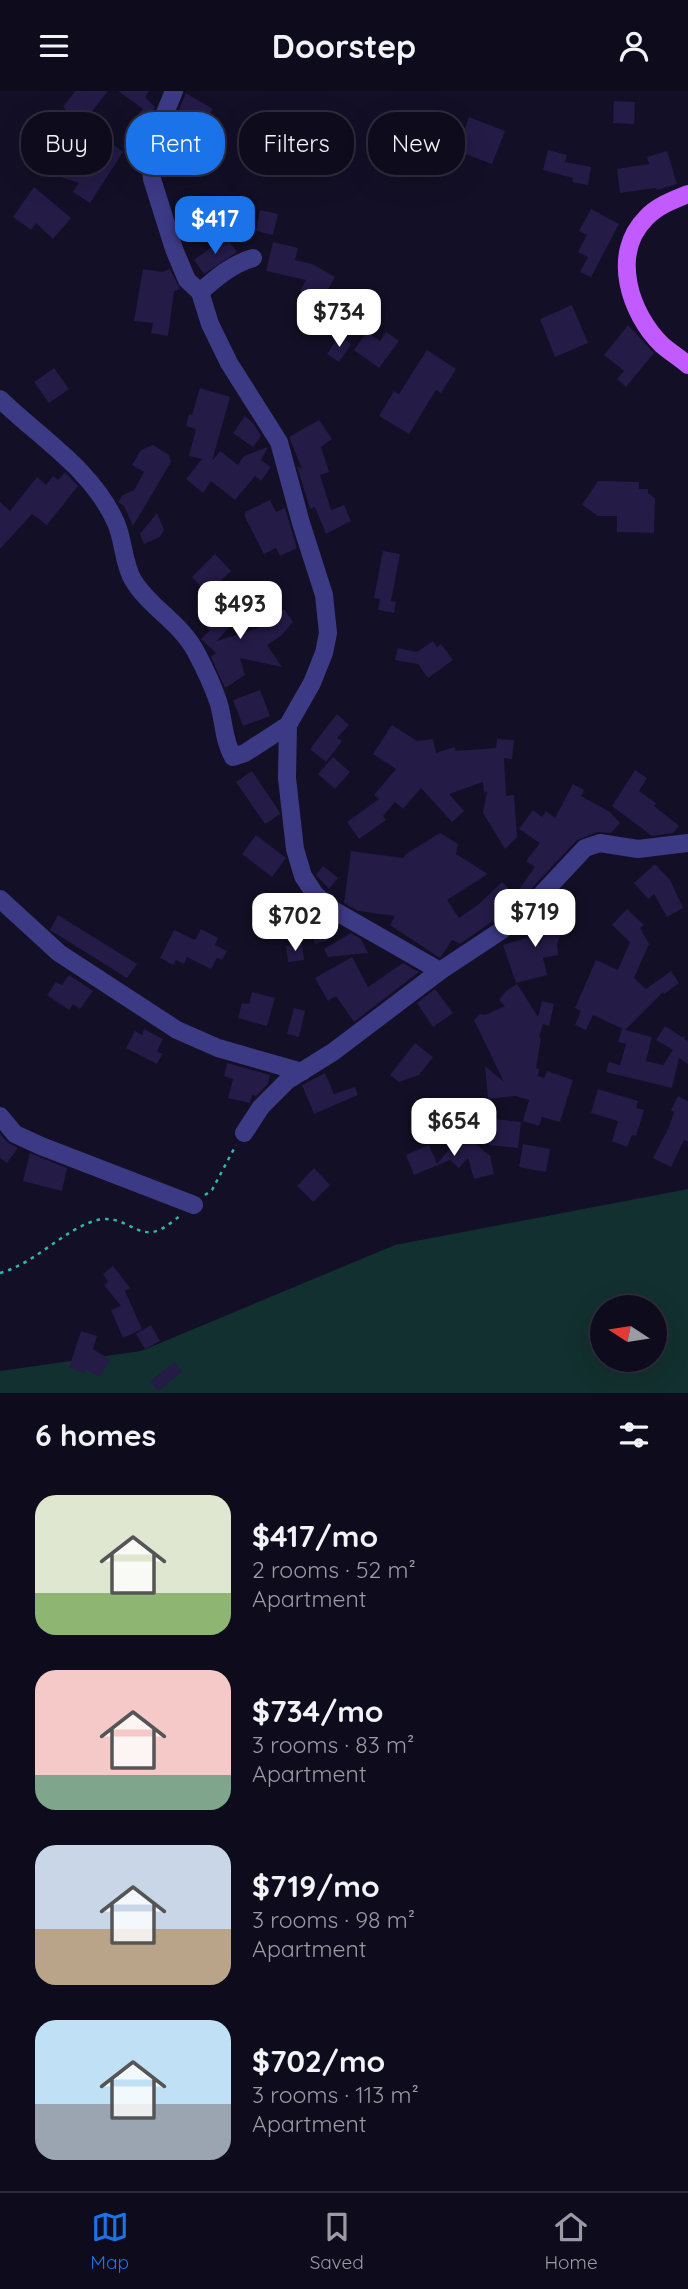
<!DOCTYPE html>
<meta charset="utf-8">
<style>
:root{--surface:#0e0b1c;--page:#1c1929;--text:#f1f3f6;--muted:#9b9ba3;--line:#2e2b3b;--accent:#1a73e8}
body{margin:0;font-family:Quicksand,sans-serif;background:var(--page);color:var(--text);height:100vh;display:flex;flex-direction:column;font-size:26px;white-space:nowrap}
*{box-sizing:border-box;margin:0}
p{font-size:23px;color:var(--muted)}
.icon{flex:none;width:38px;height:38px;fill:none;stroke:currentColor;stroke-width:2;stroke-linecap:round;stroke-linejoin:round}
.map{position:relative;height:1302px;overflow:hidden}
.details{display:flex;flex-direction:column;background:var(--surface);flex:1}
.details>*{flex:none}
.banner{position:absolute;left:21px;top:21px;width:648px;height:63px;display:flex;gap:14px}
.needle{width:46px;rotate:282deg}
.buttons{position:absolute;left:590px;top:1204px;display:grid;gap:14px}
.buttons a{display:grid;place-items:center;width:77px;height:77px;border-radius:50%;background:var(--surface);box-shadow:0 7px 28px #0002,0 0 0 2px var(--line);font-size:35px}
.price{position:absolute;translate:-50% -60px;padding:0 16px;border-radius:14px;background:#fff;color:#222;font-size:23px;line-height:46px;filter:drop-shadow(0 2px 4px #0008)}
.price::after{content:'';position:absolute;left:50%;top:42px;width:21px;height:16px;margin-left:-10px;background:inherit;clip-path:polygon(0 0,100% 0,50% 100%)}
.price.current{background:var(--accent);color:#fff}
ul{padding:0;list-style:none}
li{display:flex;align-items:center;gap:21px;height:175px;padding:0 35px}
li span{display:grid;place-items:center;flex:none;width:196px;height:140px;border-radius:21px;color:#555}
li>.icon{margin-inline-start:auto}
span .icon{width:84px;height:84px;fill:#fffc;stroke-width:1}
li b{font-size:30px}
h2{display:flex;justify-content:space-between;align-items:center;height:84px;padding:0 35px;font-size:30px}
.chip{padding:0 24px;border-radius:28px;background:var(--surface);box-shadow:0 7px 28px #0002,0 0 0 2px var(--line);font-size:24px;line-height:63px}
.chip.current{background:var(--accent);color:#fff}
header{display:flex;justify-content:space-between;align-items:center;height:91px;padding:0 35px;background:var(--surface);font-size:32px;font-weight:800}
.tab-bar{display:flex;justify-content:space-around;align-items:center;height:98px;border-top:2px solid var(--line);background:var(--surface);font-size:19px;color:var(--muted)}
.tab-bar a{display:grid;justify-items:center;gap:4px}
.tab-bar .current{color:var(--accent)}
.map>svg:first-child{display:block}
</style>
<header><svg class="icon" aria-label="menu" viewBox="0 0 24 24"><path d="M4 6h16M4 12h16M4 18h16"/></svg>Doorstep<svg class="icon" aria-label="person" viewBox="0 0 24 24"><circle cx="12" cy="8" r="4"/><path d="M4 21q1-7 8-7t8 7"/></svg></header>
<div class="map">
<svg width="688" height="1302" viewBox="0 0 688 1302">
<rect width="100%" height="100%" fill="#130f26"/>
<path fill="#12302f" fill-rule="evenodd" d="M688 1098V1302H0V1280L141 1260 395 1154ZM602 1216H654V1269H602Z"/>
<path fill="#241b47" d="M75 0H108L83 32 63 16Z
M118 0H149L145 6 155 16 146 39 141 44 129 32 143 18Z
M186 2 213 18 198 42 175 28Z
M614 10 635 11 634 33 613 32Z
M469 26 505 40 492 73 457 60Z
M90 37 123 61 90 112 73 101 79 92 49 82 47 84 33 75 38 70 32 65 49 46 71 64Z
M548 59 567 64 565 71 591 76 588 94 572 91 573 87 543 79Z
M667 60 677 93 657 99 656 97 620 102 617 78 649 73 647 66Z
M34 96 71 127 53 148 36 132 31 139 13 126Z
M225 112 231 129 188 150 180 134Z
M591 118 619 133 591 186 580 181 588 166 578 161 587 144 579 140Z
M260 119 278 123 273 144 256 140Z
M225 146 237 161 204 183 194 169Z
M273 151 298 157 295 169 312 173 335 186 321 211 300 200 306 189 266 180Z
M143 178 162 181 170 178 180 198 174 200 168 245 151 242 153 232 134 230Z
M572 214 588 252 555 266 540 228Z
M628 234 654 262 626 296 617 288 624 280 604 264Z
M367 241 380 250 386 241 399 250 379 277 354 259Z
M339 245 351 253 339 271 327 263Z
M427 259 456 278 441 302 436 299 409 343 379 325 394 300 399 303Z
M54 277 69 298 49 312 34 291Z
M200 297 230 306 212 370 220 360 238 374 244 365 268 356 261 369 271 376 261 390 255 385 235 409 211 390 203 402 186 388 202 368 189 365 196 338 186 335 189 323 192 324Z
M245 325 253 332 261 345 253 356 233 342Z
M319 329 332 348 321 356 329 381 320 384 331 419 344 414 351 430 326 443 315 416 310 418 297 375 302 378 289 346Z
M153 354 169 364 171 371 133 435 124 415 118 411 123 404 134 399 144 381 132 374 141 359Z
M65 381 78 395 47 434 32 423 0 458V411L10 420 37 386 46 394 53 385 58 389Z
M598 390 639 391V398H648V402L655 407 654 442 617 441V425H598L582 414Z
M270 409 276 421 285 417 297 457 280 465 276 457 264 463 245 426V421Z
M157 422 164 439 160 446 144 453 140 443Z
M383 460 400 463 391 510 396 511 394 522 378 519 380 508 374 507Z
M215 463 231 480 207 503 192 486Z
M215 507 237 527 217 550 258 537 284 518 293 531 282 544 267 554 282 576 240 567 245 584 225 597 211 566 216 562 201 548 210 539 197 527Z
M433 550 437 556 441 553 453 569 428 587 418 573 395 569 398 557 417 561Z
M260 599 270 625 243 635 233 609Z
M337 623 349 634 337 647 342 650 326 671 310 658Z
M392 634 417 650 433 648 436 662 454 656 456 660 496 657 497 648 514 649 512 668 504 667 506 705 514 704 517 746 505 758 483 722 487 700 484 702 483 691 449 703 464 720 452 731 421 697 403 718 395 711 383 725 386 729 359 748 347 731 379 708 374 704 396 678 373 663Z
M333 666 350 681 335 698 318 683Z
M635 679 647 687 639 700 656 712 654 715 679 735 673 742 652 745 612 715Z
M252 680 279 720 280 723 265 733 236 691Z
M573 693 584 699 581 705 610 721 620 732 611 742 597 741 577 749 518 812 460 853 452 849 440 867 390 834 395 825 358 820 344 812 351 760 403 767 406 763 440 742 458 753 456 763 488 783 447 809 459 827 479 813 502 791 515 804 535 776 526 770 540 752 519 738 533 719 542 726 546 720 555 727Z
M256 744 286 767 272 786 242 763Z
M655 773 670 789 683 817 667 826 654 803 648 808 634 792Z
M323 775 338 787 329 798 316 784Z
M314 818 319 823 328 849 315 853 304 821Z
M627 818 644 834 640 837 649 853 634 887 646 898 671 880 679 892 664 903 663 901 625 939 593 924 586 939 575 934 581 920 575 917 596 869 618 879 630 851 612 834Z
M542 821 565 827 557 854 558 864 543 867 547 884 516 892 503 854 536 844Z
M58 824 137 873 127 887 50 839Z
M201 838 218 847 215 854 227 860 222 869 217 867 211 878 187 866 184 873 176 869 173 874 160 867 174 839 195 849Z
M351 842 361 848 368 862 328 866 324 858Z
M302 853 304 869 288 871 286 855Z
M352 866 368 896 403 872 419 881 354 931 336 905 328 910 315 887Z
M69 884 93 900 80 918 73 913 69 919 47 904 56 891 62 894Z
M517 893 538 926 542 910 554 913 549 935 543 933 539 946 541 947 536 977 539 978 538 985 544 987 547 980 573 989 560 1031 542 1026 539 1035 523 1030 529 1009 515 1005 488 1008 485 975 504 991 474 929 480 923 485 924 505 915 499 909 506 900Z
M435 898 453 922 433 936 417 912Z
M252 901 275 907 267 935 238 927 242 912 249 913Z
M294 917 305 920 299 946 287 943Z
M665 935 682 946 685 945 684 948 688 950V973L679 967 672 997 606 981 609 971 620 974 626 953 618 951 622 938 652 946 646 970 663 974 673 959 656 949Z
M144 938 163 948 157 960 162 963 157 973 126 957 135 940 142 944Z
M415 952 433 966 419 984 399 991 390 984Z
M227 972 270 984 268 993 256 1005 252 1004 250 1012 228 1007 233 988 224 985Z
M325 982 334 1003 355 996 358 1004 314 1023 302 994Z
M598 998 638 1010 636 1017 644 1019 636 1045 632 1044 627 1056 612 1050 618 1030 591 1022Z
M678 1005 688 1010V1050L684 1049 671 1076 653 1067 669 1036 674 1021 671 1019Z
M492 1028 521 1031 518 1057 489 1054Z
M463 1042 490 1065 494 1083 474 1088 468 1067 459 1077 450 1069 414 1084 406 1064 429 1054 437 1073Z
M0 1043 7 1051 18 1057 7 1072 0 1067Z
M523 1053 550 1058 546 1081 519 1076Z
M30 1062 67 1077 62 1100 23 1090Z
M314 1077 330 1094 313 1111 297 1095Z
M113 1175 130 1197 125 1200 142 1238 123 1247 111 1219 121 1215 104 1194 108 1191 103 1183Z
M151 1234 160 1250 145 1258 136 1243Z
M81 1240 97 1245 93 1258 110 1269 99 1286 86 1278 85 1282 69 1277Z
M175 1271 182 1281 158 1300 150 1290Z"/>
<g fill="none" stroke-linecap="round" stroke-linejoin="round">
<path stroke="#2fb8b0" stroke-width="2.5" stroke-dasharray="3.5 5" stroke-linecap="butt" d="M205 1104 212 1099 236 1054
M0 1182C35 1172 59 1143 91 1131 121 1120 133 1144 153 1141 163 1139 173 1130 181 1124"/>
<path stroke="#3d3a85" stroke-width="18" d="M174 0 158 39 150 64 152 88 174 158 187 189 200 201 210 233 229 272 279 351 301 432 324 504 328 542 324 562 312 592 288 634 287 687 295 758 303 785 314 802 328 816 440 880 502 839 526 820 585 757 600 752 638 758 688 752
M200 201C216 187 232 173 253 167
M0 308C40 347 93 379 116 432 124 450 123 472 133 489 149 516 181 532 196 561 204 576 212 593 218 610 224 628 223 649 233 666L245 662 288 634
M0 808 59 862 177 939 218 957 302 981
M0 1025 15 1043 41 1055 194 1114
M244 1042 261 1016 288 989 333 961 440 880"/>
<path stroke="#c25bff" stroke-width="18" d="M688 103C673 109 657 115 646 127 610 163 630 223 662 254 670 261 680 267 688 274"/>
</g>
</svg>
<div class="buttons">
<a><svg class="needle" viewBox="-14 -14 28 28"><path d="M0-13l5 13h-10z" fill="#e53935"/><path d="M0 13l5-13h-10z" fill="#9b9ba3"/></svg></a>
</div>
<b class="price current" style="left:215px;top:165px">$417</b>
<b class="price" style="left:339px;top:258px">$734</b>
<b class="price" style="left:240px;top:550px">$493</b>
<b class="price" style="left:535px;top:858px">$719</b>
<b class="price" style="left:295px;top:862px">$702</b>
<b class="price" style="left:454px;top:1067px">$654</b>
<div class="banner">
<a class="chip">Buy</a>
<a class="chip current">Rent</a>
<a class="chip">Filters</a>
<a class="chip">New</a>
</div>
</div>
<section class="details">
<h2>6 homes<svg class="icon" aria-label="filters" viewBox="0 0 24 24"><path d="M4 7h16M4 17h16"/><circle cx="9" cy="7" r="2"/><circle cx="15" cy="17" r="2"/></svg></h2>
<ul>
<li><span style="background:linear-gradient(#dfe7d0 70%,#8fb573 0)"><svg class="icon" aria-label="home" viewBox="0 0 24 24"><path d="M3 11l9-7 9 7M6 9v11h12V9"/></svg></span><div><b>$417/mo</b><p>2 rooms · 52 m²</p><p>Apartment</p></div></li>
<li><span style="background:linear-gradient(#f6c9c9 75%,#7fa58c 0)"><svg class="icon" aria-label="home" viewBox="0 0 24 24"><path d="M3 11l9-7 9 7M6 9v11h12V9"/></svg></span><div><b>$734/mo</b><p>3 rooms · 83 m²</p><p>Apartment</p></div></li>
<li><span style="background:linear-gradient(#c9d6e8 60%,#b9a48a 0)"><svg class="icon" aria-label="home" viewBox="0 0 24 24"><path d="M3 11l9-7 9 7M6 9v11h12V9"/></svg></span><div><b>$719/mo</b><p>3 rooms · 98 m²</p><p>Apartment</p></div></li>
<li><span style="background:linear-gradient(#bfe0f5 60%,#9aa5b1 0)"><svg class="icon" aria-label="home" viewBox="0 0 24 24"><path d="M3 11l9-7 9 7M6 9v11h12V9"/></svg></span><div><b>$702/mo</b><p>3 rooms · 113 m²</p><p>Apartment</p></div></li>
</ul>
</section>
<nav class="tab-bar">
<a class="current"><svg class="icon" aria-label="map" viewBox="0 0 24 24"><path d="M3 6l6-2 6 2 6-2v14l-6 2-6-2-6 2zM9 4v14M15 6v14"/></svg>Map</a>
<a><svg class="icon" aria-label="saved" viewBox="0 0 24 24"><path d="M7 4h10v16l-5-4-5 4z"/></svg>Saved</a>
<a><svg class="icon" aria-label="home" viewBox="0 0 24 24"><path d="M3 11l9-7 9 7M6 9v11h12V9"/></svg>Home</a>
</nav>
